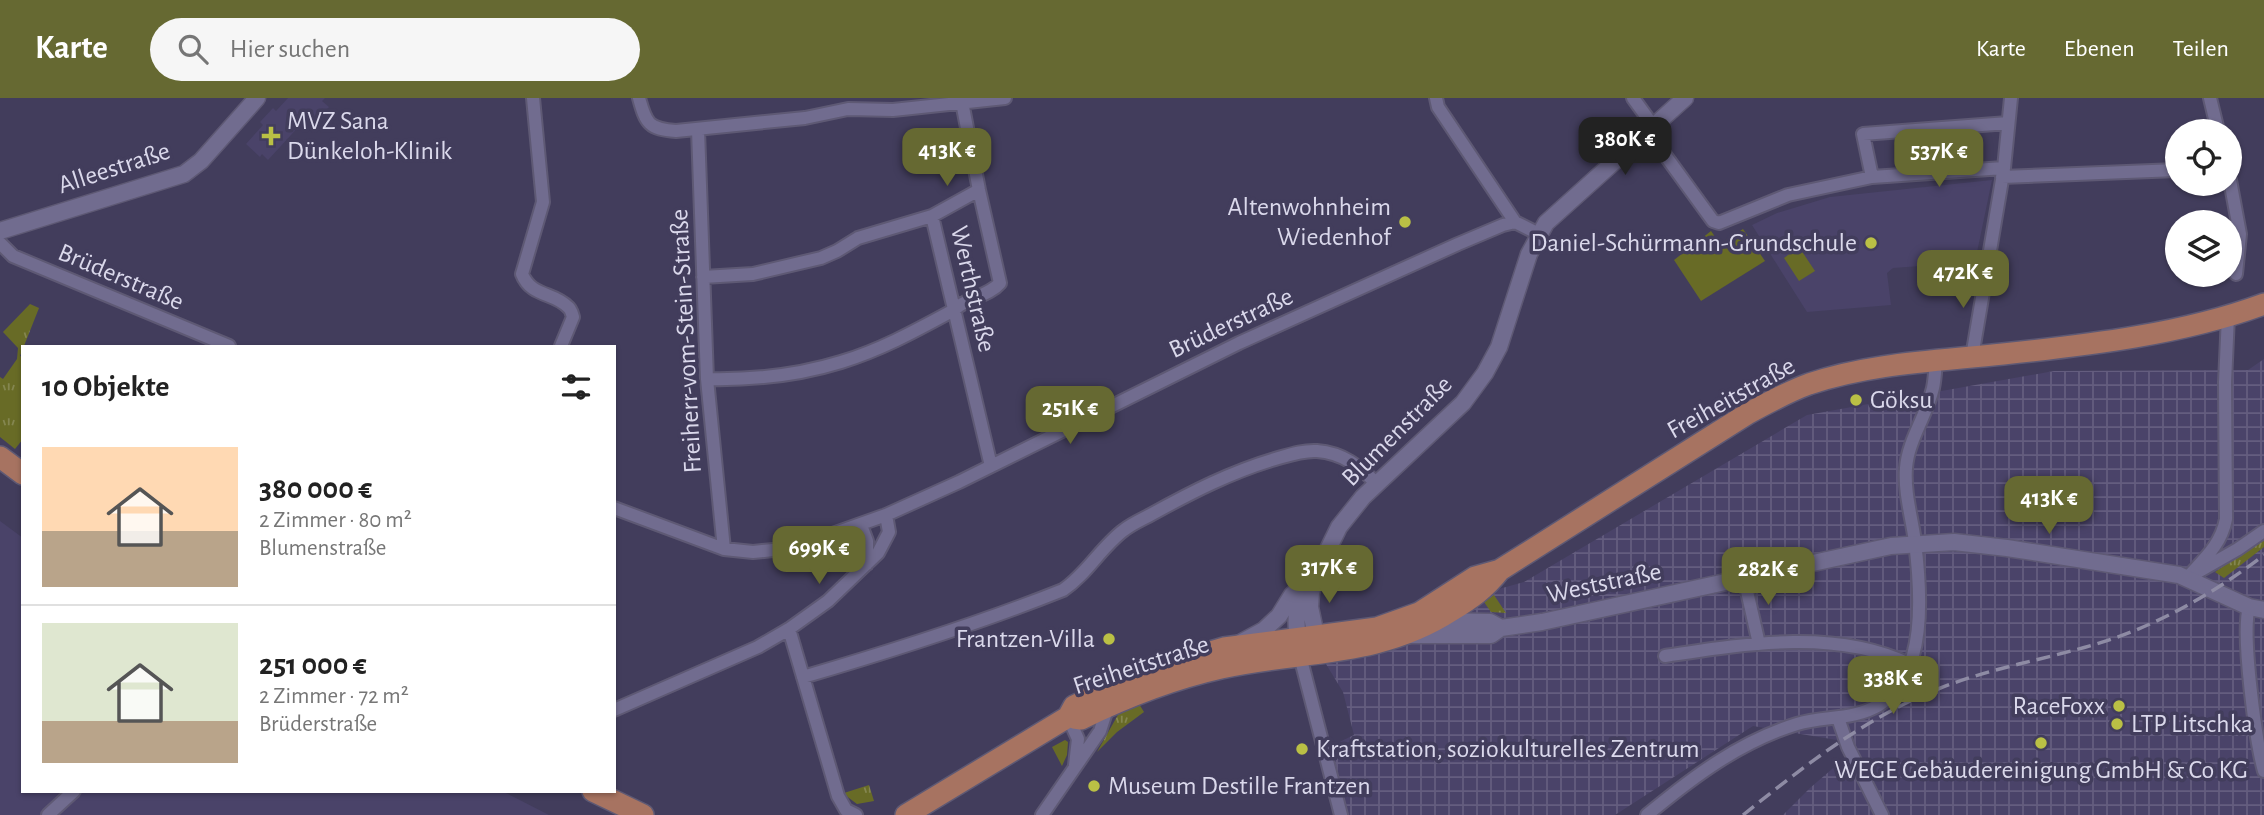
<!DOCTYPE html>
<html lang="de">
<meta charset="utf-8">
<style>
:root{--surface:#fff;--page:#f6f6f6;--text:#222;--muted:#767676;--line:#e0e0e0;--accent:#666932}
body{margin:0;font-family:"Alegreya Sans",sans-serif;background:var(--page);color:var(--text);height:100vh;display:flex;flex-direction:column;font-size:26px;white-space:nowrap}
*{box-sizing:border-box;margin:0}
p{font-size:23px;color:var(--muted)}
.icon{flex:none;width:38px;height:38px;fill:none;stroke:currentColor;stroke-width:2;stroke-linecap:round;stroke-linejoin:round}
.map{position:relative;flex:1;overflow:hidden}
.details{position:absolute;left:21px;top:247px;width:595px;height:448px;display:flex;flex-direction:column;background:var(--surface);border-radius:0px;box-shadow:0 2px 5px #0004}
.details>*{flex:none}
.fabs{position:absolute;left:2165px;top:21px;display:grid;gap:14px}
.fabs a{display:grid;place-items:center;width:77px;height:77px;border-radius:50%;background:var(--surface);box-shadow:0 2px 5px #0004;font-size:35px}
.price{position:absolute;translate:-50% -60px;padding:0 16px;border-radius:14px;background:var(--accent);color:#fff;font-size:23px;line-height:46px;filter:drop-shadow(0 2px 4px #0008)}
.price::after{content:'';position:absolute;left:50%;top:42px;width:21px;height:16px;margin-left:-10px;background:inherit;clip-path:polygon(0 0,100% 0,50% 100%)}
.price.active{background:#222;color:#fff}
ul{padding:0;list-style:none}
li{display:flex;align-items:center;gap:21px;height:175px;padding:0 21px}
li+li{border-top:2px solid var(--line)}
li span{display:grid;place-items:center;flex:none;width:196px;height:140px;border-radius:0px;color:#555}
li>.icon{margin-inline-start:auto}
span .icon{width:84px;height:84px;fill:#fffc;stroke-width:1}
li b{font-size:30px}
h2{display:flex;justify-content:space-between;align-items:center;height:84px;padding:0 21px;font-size:30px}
header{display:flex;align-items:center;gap:42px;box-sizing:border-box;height:98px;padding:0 35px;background:var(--accent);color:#fff}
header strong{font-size:33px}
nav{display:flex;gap:38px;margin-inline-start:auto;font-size:24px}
.search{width:490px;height:63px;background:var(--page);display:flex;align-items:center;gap:18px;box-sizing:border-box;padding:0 24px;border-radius:38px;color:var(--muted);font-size:26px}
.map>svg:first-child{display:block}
</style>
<header>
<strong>Karte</strong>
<div class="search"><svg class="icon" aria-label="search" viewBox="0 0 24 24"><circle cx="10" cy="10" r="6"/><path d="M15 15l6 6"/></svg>Hier suchen</div>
<nav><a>Karte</a><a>Ebenen</a><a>Teilen</a></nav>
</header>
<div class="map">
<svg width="2264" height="717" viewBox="0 0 2264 717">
<defs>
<pattern id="industrial-grid" width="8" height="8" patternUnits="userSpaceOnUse" patternTransform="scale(1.75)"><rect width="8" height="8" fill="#4a4369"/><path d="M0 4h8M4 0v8" fill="none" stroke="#645d7f"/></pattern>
<pattern id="grass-tufts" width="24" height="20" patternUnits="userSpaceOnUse" patternTransform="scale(1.75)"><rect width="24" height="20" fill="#686b26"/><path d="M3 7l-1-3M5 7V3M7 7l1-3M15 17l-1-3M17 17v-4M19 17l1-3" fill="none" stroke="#848650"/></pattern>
</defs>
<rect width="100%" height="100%" fill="#423d5c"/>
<path fill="#4a4369" d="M288 0H325L322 3 329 9 309 31 302 25 268 62 262 56 260 59 246 46 263 27 260 24 273 10 276 13Z
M1992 82 1975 164 1893 170 1887 175 1891 207 1807 214 1752 127 1777 115 1830 99Z
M0 423 23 440V693H502L549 717H0Z"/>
<path fill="url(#industrial-grid)" d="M2264 261V717H1783L1810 690 1846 659 1837 642 1753 628 1615 717H1348L1331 648 1354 637 1343 594 1312 543 1524 484 1807 317 2054 273 2248 272Z"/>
<path fill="url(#grass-tufts)" d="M30 206 39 210 20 258 23 259V341L15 351 0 339V279L3 281 17 261 18 250 3 234Z
M2264 441V449L2224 480 2215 474Z
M1494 497 1506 515 1491 514 1484 504Z
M1139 606 1144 614 1117 634 1097 654 1119 615Z
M1065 642 1068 644 1067 657 1062 668 1052 649Z
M869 687 874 703 857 706 845 697 844 695Z"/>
<path fill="#686b26" d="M1743 131 1765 163 1701 203 1674 162 1711 133 1720 146Z
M1799 149 1815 173 1799 183 1784 160Z"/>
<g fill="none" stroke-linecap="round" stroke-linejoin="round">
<defs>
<path id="minor" d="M533 0 543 104 522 176C531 199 554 194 568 209 571 211 572 216 573 219L561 248
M639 0C646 26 649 31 676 33L805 20 848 11 893 12 1005 0
M1436 0 1438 9 1515 124 1539 136
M1633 0 1654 29 1657 46 1713 123 1719 125 1788 97 1872 79 2004 70
M2210 0 2218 33
M698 32 707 281 724 451
M1872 79 1863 36 2008 25
M2002 79 2177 72
M2230 82 2240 136 2236 176
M932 118 991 368
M0 145 13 158 229 248
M703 179 753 176 821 160 837 153 858 140 932 118 979 92
M1972 259 2004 70 2011 0
M707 281C750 282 799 277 841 264 881 252 917 232 954 212 967 199 988 199 1000 185L979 92 962 4
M614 410 724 451 753 454 783 451 824 439 886 417 959 384 1239 245 1458 146 1503 127 1515 124
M861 427 867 443V466
M2196 475 2238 451 2264 433
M1744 480 1759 546
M2187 480C2204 461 2221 447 2226 421L2225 284 2228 218
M2249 509C2241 536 2256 644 2264 673
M789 531 838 698 846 712 856 717
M1300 558 1341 717
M1665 558C1743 546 1837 530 1911 567
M803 579C892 553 978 526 1063 492 1087 476 1101 449 1124 432 1133 425 1143 421 1152 416 1192 394 1231 374 1275 361 1289 357 1303 352 1317 353 1343 355 1359 368 1377 386
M614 612 758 549 789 531 828 503 878 455 889 434 886 417
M1068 619 1078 641 1075 667
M1838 620 1848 649 1882 717
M48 717 74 693
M1042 717 1100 633 1108 608
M1647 717C1693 679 1739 644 1797 626 1824 618 1854 622 1879 607 1928 578 1921 493 1915 444 1912 420 1904 395 1906 370 1908 342 1927 317 1933 290 1935 281 1935 272 1936 263"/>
<path id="tertiary" d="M0 133 184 76 201 63 257 0
M1435 523 1490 524 1501 530
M1409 537H1491L1501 530 1542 524 1891 448 1954 444 2007 450 2179 477 2249 509 2264 512
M1298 540C1295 522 1296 509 1305 493
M1240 545 1264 532 1279 518 1292 497 1317 474
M1318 547 1310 509 1311 495 1317 474 1339 429 1363 399 1463 305 1485 275 1499 249 1529 156 1546 125 1685 0"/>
<path id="primary" d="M0 359 23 376
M1074 620 1081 621C1126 599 1172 581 1221 570 1302 552 1378 560 1451 513 1472 500 1485 491 1500 472
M593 693 643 717
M906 717 1068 619 1074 608 1124 584 1160 569 1224 550 1377 530 1419 515 1475 479 1500 472 1747 316C1767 305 1787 294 1809 286 1871 265 1939 263 2003 256 2089 247 2183 236 2264 206"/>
</defs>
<use href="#minor" stroke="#5e5974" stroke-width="16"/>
<use href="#tertiary" stroke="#5e5974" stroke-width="19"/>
<use href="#primary" stroke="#5e5974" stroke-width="24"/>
<use href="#minor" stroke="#716c8f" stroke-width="12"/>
<use href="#tertiary" stroke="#716c8f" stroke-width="16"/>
<use href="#primary" stroke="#a77361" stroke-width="21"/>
<path stroke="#8e8ba4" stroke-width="3.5" stroke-dasharray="14 7" stroke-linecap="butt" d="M1743 717C1803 669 1866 619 1938 591 2002 565 2073 558 2136 532 2182 513 2225 487 2264 457"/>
</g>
<g fill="#bac045" stroke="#423d5c" stroke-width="2.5">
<path d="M267.5 27.5h7v7h7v7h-7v7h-7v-7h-7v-7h7z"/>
<circle cx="1405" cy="124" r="7"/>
<circle cx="1871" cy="145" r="7"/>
<circle cx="1856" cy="302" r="7"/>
<circle cx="1109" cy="541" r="7"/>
<circle cx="2119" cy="608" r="7"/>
<circle cx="2117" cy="626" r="7"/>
<circle cx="2041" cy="645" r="7"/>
<circle cx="1302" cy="651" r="7"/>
<circle cx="1094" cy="688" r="7"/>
</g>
<g text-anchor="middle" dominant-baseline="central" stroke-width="7" stroke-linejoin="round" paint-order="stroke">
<g font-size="26" fill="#dad8eb" stroke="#423d5c" text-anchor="start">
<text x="287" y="23">MVZ Sana<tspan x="287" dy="30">Dünkeloh-Klinik</tspan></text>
<text x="1391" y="109" text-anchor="end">Altenwohnheim<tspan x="1391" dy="30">Wiedenhof</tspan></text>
<text x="1857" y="145" text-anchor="end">Daniel-Schürmann-Grundschule</text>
<text x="1870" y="302">Göksu</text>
<text x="1095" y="541" text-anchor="end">Frantzen-Villa</text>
<text x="2105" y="608" text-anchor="end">RaceFoxx</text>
<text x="2131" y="626">LTP Litschka</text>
<text x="1316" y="651">Kraftstation, soziokulturelles Zentrum</text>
<text x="2041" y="672" text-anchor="middle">WEGE Gebäudereinigung GmbH &amp; Co KG</text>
<text x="1108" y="688">Museum Destille Frantzen</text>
</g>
<g font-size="26" fill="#dad8eb" stroke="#423d5c">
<text transform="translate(114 70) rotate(-18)">Alleestraße</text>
<text transform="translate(121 179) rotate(23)">Brüderstraße</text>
<text transform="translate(973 191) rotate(77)">Werthstraße</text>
<text transform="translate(1231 225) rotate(-25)">Brüderstraße</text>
<text transform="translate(686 243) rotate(-93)">Freiherr-vom-Stein-Straße</text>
<text transform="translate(1731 300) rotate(-29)">Freiheitstraße</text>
<text transform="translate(1397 333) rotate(-45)">Blumenstraße</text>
<text transform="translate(1604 485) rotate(-12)">Weststraße</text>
<text transform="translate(1141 567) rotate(-18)">Freiheitstraße</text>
</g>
</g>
</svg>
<div class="fabs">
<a><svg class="icon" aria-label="locate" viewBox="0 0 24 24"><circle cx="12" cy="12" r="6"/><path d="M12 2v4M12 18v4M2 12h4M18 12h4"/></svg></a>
<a><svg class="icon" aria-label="layers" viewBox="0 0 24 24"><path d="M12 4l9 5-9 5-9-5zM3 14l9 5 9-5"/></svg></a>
</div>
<b class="price active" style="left:1625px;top:79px">380K €</b>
<b class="price" style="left:947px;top:90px">413K €</b>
<b class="price" style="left:1939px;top:91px">537K €</b>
<b class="price" style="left:1963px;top:212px">472K €</b>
<b class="price" style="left:1070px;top:348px">251K €</b>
<b class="price" style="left:2049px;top:438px">413K €</b>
<b class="price" style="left:819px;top:488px">699K €</b>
<b class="price" style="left:1329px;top:507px">317K €</b>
<b class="price" style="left:1768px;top:509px">282K €</b>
<b class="price" style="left:1893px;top:618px">338K €</b>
<section class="details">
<h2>10 Objekte<svg class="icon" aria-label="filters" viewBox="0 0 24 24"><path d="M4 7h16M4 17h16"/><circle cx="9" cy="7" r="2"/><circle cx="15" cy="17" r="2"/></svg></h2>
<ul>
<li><span style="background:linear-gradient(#ffd9b3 60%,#b9a48a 0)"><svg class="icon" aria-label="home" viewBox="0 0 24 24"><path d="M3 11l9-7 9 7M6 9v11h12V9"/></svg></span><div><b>380 000 €</b><p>2 Zimmer · 80 m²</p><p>Blumenstraße</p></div></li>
<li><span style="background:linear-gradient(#dfe7d0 70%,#b9a48a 0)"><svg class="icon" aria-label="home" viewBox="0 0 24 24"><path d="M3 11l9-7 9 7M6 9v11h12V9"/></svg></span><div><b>251 000 €</b><p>2 Zimmer · 72 m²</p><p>Brüderstraße</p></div></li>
</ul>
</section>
</div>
